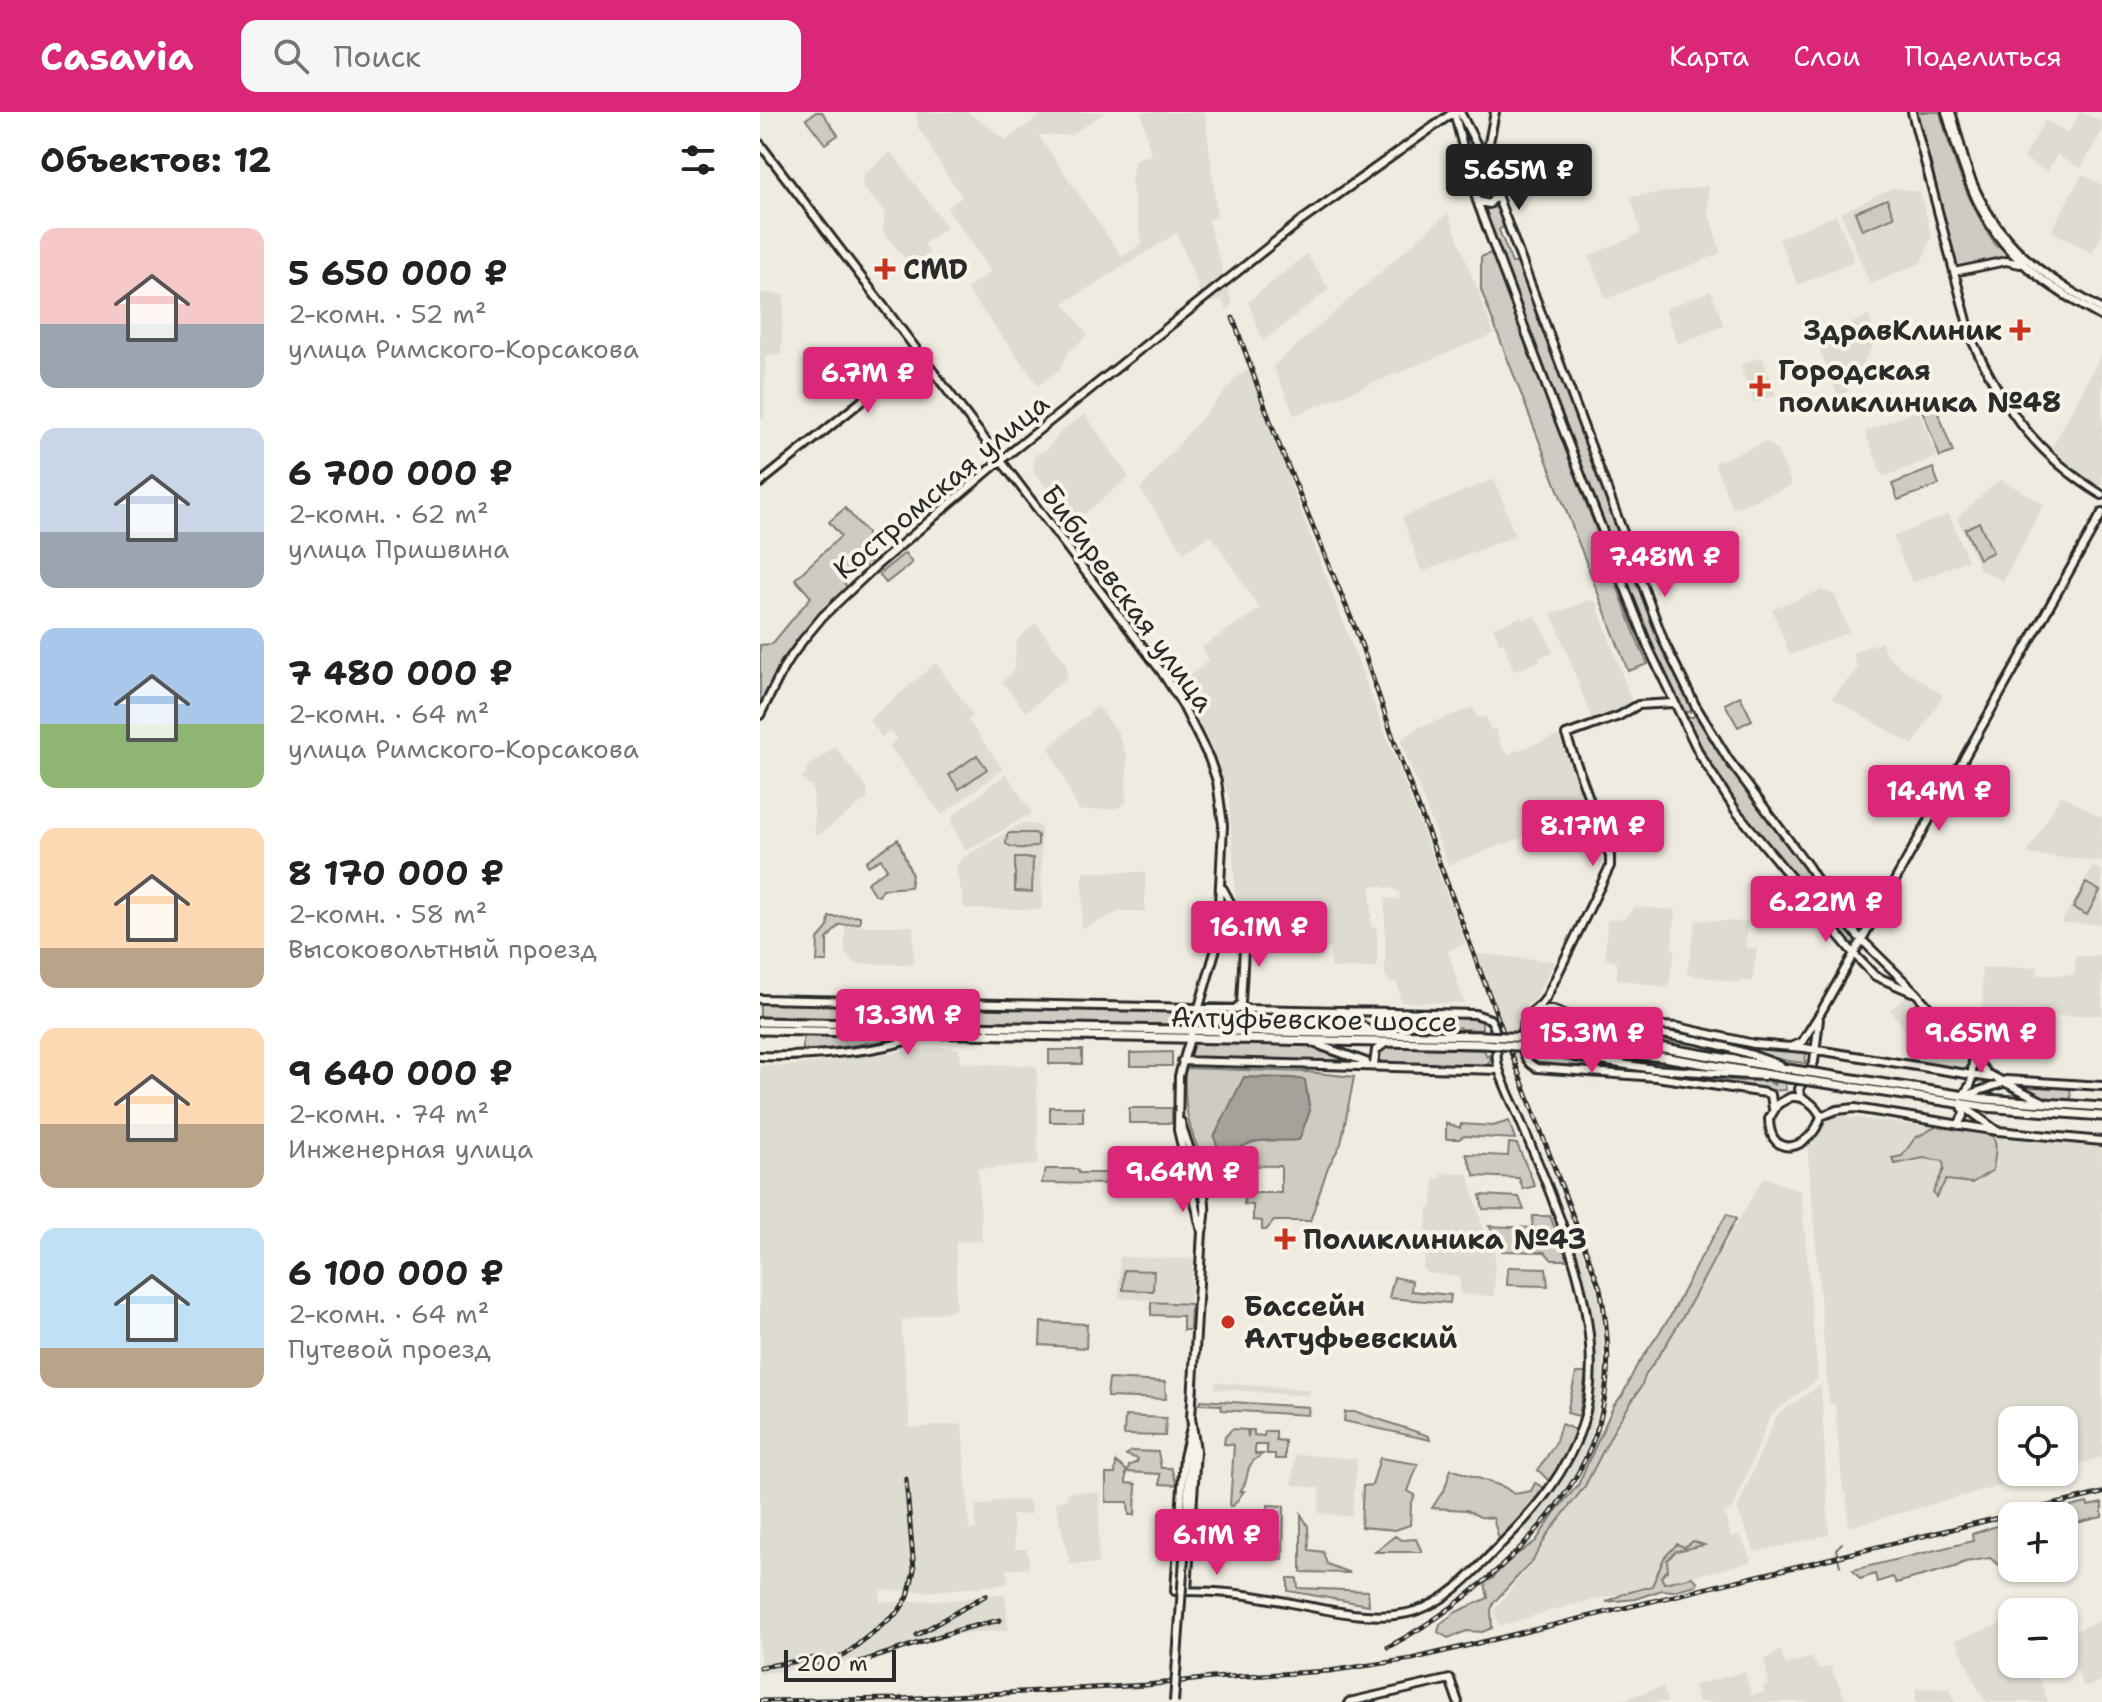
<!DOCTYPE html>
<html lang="ru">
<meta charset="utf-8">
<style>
:root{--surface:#fff;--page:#f6f6f6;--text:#202124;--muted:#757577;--accent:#db2777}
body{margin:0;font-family:"Shantell Sans",sans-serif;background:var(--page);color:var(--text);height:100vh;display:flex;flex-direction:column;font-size:30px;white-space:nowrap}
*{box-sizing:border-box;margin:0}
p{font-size:26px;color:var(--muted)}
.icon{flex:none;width:44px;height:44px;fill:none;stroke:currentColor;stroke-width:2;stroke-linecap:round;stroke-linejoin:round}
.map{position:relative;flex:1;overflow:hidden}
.details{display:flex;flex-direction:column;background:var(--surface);width:760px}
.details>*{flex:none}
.tools{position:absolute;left:1238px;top:1294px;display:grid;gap:16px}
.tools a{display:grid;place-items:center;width:80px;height:80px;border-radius:16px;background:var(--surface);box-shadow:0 2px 6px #0004;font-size:40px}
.scale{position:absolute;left:24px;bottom:20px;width:112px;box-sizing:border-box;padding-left:8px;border:4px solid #2b2b2b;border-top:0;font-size:22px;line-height:28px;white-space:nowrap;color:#2b2b2b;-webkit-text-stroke:6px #f7f3e8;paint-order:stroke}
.price{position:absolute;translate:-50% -68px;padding:0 18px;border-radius:8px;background:var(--accent);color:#fff;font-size:26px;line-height:52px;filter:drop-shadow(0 2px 4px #0008)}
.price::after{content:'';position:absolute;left:50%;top:48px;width:24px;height:18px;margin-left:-12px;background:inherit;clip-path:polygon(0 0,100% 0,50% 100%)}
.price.active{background:#222;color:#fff}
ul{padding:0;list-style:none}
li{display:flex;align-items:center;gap:24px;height:200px;padding:0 40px}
li span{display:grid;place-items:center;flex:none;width:224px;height:160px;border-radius:16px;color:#555}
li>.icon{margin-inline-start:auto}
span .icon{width:96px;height:96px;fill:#fffc;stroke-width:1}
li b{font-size:34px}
h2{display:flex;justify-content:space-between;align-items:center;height:96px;padding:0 40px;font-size:34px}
header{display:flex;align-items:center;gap:48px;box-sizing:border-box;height:112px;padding:0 40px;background:var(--accent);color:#fff}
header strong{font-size:38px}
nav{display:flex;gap:44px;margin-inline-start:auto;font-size:28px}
.search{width:560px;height:72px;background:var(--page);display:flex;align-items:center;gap:20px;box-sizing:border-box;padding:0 28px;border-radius:16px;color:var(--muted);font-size:30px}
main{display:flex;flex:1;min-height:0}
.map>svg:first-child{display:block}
</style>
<header>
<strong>Casavia</strong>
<div class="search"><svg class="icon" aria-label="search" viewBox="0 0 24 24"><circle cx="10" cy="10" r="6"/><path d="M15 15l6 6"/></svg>Поиск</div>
<nav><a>Карта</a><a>Слои</a><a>Поделиться</a></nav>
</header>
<main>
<section class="details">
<h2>Объектов: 12<svg class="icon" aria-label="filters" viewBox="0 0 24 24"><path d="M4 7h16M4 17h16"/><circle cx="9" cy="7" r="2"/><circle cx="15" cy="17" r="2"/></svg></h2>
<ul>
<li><span style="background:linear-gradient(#f6c9c9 60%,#9aa5b1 0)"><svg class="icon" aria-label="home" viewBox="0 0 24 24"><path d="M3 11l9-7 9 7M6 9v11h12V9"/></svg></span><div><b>5 650 000 ₽</b><p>2-комн. · 52 m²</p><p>улица Римского-Корсакова</p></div></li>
<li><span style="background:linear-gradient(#c9d6e8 65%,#9aa5b1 0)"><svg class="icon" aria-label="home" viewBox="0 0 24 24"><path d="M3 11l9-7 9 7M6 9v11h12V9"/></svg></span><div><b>6 700 000 ₽</b><p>2-комн. · 62 m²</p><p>улица Пришвина</p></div></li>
<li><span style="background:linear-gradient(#a9c7e8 60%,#8fb573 0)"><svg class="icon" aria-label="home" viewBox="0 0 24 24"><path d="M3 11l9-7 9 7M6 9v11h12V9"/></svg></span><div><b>7 480 000 ₽</b><p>2-комн. · 64 m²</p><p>улица Римского-Корсакова</p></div></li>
<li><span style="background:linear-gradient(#ffd9b3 75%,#b9a48a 0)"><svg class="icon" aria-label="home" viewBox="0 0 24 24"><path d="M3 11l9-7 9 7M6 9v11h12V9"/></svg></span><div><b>8 170 000 ₽</b><p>2-комн. · 58 m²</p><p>Высоковольтный проезд</p></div></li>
<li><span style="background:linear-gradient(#ffd9b3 60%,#b9a48a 0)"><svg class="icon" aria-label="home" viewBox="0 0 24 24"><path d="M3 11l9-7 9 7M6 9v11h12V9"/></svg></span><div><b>9 640 000 ₽</b><p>2-комн. · 74 m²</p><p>Инженерная улица</p></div></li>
<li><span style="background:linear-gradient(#bfe0f5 75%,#b9a48a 0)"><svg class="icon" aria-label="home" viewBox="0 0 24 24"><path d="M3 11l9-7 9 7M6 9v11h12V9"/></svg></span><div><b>6 100 000 ₽</b><p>2-комн. · 64 m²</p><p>Путевой проезд</p></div></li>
</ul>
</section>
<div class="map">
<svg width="1342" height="1590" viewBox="0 0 1342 1590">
<rect width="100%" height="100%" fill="#efebe0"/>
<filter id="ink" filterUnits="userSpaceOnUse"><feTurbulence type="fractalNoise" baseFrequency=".0125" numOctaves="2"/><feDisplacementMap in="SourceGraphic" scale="16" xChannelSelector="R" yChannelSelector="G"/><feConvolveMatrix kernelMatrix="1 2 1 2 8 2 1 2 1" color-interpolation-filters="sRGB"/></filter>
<g filter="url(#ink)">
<path fill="#dedbd1" d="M156 0H208L246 28 285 0H345L311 23H278L362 145 382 131 371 68 375 47 391 43 381 0H445L457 104 448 109 472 191 467 198 462 188 451 191 443 187 417 121 304 191 328 223 309 240 299 258 278 273 207 177 231 159 187 96 202 85 170 37 172 35 158 16Z
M1320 0 1342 10V19L1321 56 1297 43 1287 60 1264 46 1285 8 1308 21Z
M131 40 187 115 164 131 170 141 151 154 123 120 125 100 102 75 104 61Z
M1322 62 1342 73V123L1332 141 1291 119Z
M948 74V98L961 141 846 187 829 144 881 121 871 85Z
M1132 76 1160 80 1172 125 1161 151 1110 172 1081 101Z
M688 101 734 222 534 303 513 254Z
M1076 103 1095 149 1038 173 1019 127Z
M547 142 569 177 503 229 488 190Z
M951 179 964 214 918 232 905 197Z
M0 181 24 183 21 242 5 244 4 307H0Z
M1108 204 1117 226 1087 280 1078 284 1056 227Z
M1342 242V380L1313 361 1289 341Z
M1002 245 1016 283 994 291 980 253Z
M490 257 533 378 705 831 688 839 704 891 641 890 637 871 629 870 625 863V786L638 787 640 781 631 775 629 777 622 774H611V815L617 816V856H571L570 837 500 836V817L494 816 476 792 469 685 452 634 418 574 449 548 442 535 500 497 451 423 424 440 380 377 478 264Z
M1158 298 1177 345 1123 365 1105 320Z
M325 302 369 365 317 408 311 405 273 359 275 343 287 338 301 319Z
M1006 330 1017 338 1032 373 973 397 954 351Z
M1240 367 1284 392 1243 469 1220 457 1197 406Z
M732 368 735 369 755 424 662 460 642 405Z
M1189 402 1208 448 1152 471 1133 425Z
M1061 478 1075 483 1089 520 1030 543 1012 497Z
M830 488 836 490 872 590 870 595 833 610 794 507 790 503Z
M774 504 783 516 793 541 779 546 780 549 754 559 743 530 739 531 733 515 761 505 763 508Z
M276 511 306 551 307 565 266 600 242 570 254 558 257 528Z
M1121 530 1126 541 1139 554 1183 583 1153 633 1072 586 1098 556 1092 541Z
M176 551 213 603 208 608 243 657 182 703 129 634 137 626 130 619 122 625 109 608Z
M338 594 358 621 367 645 366 691 357 696 319 699 289 635Z
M713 595 717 606 726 605 731 618 735 617 743 639 746 638 748 642 799 623 829 701 688 753 641 629 655 617Z
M75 635 107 676V687L59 723H55L53 677 42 666 47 661 45 657Z
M246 661 272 701 206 739 191 712 194 703Z
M1301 683 1342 706V750L1267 742Z
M262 711 279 713 281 718 282 797H205L196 756 201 747Z
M1333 755 1342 758V812L1301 811Z
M323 760H385V799H361L322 817Z
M874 795 916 798 911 836 915 837 908 876 857 867V850L845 847 847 808 865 806Z
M936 808 989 810 985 835 997 837 992 870 980 868 979 871 927 862Z
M85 814H153L154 852H97L85 842Z
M717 842 795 849 774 889 767 891 759 920 746 919Z
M1316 844H1342V903L1280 904 1277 898 1223 900 1222 856 1278 855V863H1315Z
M1149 882 1212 954 1209 957 1148 948 1152 926 1130 898Z
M180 935 199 937 201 951 277 954 278 1049 275 1053 218 1057 222 1129 196 1130V1197L141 1209 150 1316 202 1312 209 1418 216 1417V1393L232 1392 233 1389 269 1388 272 1402 252 1403 255 1437H267L269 1456 247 1458 248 1472 163 1480 120 1478V1490L194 1488 245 1481 248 1518 180 1524 97 1548 0 1562V953L29 954Z
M1072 1003 1327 1034H1342V1345L1304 1356V1308H1252V1360H1289L1089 1415 1086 1381H1083L1075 1292 1069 1291 1047 1031Z
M681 1061 708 1062 725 1123 735 1132 734 1184 700 1182V1165L667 1161 663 1157 666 1131H680L687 1127 686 1121H666L668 1095H672L674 1066H681Z
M1004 1065 1041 1079 1058 1267 1011 1303 972 1398 964 1400 971 1425 980 1423 992 1450 800 1496 740 1514 733 1500 776 1445 852 1325Z
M816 1123 836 1177 842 1206 844 1252 842 1279 829 1331 816 1359 798 1389 769 1422 763 1416 806 1357 824 1313 833 1269 831 1224 810 1133 812 1131 810 1126Z
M360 1145 433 1147 430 1191 359 1186Z
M455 1270 550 1278 549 1284 455 1277Z
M1061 1272 1069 1423 995 1440 977 1397 1016 1304Z
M535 1342 597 1347 592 1405 558 1401 560 1376 532 1373Z
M308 1379 340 1381 338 1452H310L295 1390 307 1387Z
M1342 1508V1568L1328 1575 1323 1573 1304 1523Z
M1247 1510 1249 1519 1252 1520V1552H1274L1288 1590H1226L1218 1577 1196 1528Z
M1021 1538 1026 1553 1052 1545 1058 1557 1070 1554 1087 1590H938L934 1573 985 1560 991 1583 1004 1580 1003 1574 1009 1572 1004 1548Z
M903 1575 907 1590H854Z
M1156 1576 1190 1577 1195 1590H1156Z"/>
<path fill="#cfcbc2" stroke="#7d7b76" stroke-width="2" d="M56 0H62L78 23 65 32 46 7Z
M1153 0H1180C1194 51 1207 90 1237 135L1241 132 1252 145 1201 158 1195 156Z
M1127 87 1134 105 1102 118 1095 100Z
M731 94 739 98 745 113 739 118 752 151H759L902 530 932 595 930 600H921L888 529 725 100Z
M733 140 879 533 888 552 868 559 721 178V145Z
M1175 293 1193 340 1180 345 1162 298Z
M1173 356 1179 373 1138 388 1132 372Z
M85 396 107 421V432L104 437 112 453 108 457 101 450 83 469 87 475 21 549 0 594V533L12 532 51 485 35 467 81 424 69 410Z
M1219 410 1233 440 1219 447 1205 417Z
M145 441 152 451 126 471 119 462Z
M980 584 992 608 978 615 965 592Z
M936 601 971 658 1046 756 1059 782 1096 828 1092 835 983 703 956 664 923 605H933Z
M217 643 227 657 199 677 189 663Z
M250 721H275L278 724V733C270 738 254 737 246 732L247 723Z
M138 727 152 763 150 775 123 777 119 784 114 782 107 771 127 757 121 747 108 754 106 749Z
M255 746H273L272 780 255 779Z
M1326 771 1340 779 1327 803 1313 796Z
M100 804V811L79 813 67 827V850H57L58 827 68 815 69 805Z
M0 890 422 899 426 903 424 910 417 913 0 905Z
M449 900 582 902 604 917 448 914 445 906Z
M626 903 715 905 722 906V918L701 917 699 915 691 917 626 916V918L622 917 619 908Z
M923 919 1041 937 1046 942 1045 951C1005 947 967 933 928 923L923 921Z
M153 923 152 925 43 940V924Z
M437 930 552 932 594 949 437 947 431 946 429 941 432 932Z
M624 935 724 938 727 945 731 941 730 949 725 955 721 956 624 950 618 948V941Z
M289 938H322V952H289Z
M412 940V954H370V941Z
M425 956 547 960 594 965 581 1032 568 1055 550 1109H514L506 1118H502V1109L493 1108V1093L484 1092 485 1081H521V1054L446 1053C427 1017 424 996 425 956Z
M923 963 981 969 1007 968 1014 973 1015 971 1010 969 1025 971 1026 978 1003 979 923 966Z
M1258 973 1310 975 1311 989 1300 988 1291 991Z
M290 995H323V1010H290Z
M369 996H412V1011H369Z
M749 1009 755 1027 704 1024 699 1027H686V1011L700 1016 701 1012 733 1014Z
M1181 1012 1230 1021C1240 1031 1234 1045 1233 1058L1212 1071 1186 1068 1176 1085 1173 1080 1184 1057 1183 1049 1163 1046 1135 1052 1132 1046 1142 1044 1155 1026Z
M749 1031 757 1032 775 1074 763 1077 759 1066 715 1064 706 1042 748 1044Z
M286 1057H317L319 1061H353L352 1072 281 1071Z
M365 1057 410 1058V1070H365Z
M720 1083 759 1085 764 1098 723 1097Z
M967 1102 976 1107C947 1159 921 1214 886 1262L881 1275 856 1314 825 1374 788 1422 773 1448 734 1490 731 1498 732 1516 722 1520 707 1519 688 1526 678 1520 680 1512 696 1500 728 1486 725 1471 733 1466 742 1453 776 1429 795 1400 818 1373 854 1293 862 1284 876 1255 910 1205 937 1152Z
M773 1104H790L808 1148H792L785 1140 742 1139V1131L729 1114 772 1116Z
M748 1155 786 1156 788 1174 747 1173Z
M364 1158 394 1159 393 1179 363 1178Z
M634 1165 652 1169 651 1179 691 1183 690 1191 629 1186Z
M391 1190 431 1192 430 1218H423V1204L391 1203Z
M281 1210 327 1212 326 1236 280 1233Z
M816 1261H826L819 1304 807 1301Z
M349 1267 405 1270 406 1287 347 1285Z
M441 1288 549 1295 548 1303 462 1298 461 1293 440 1292Z
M585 1300H597L669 1324 670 1328 584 1309Z
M365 1304 406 1306 405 1324 364 1323Z
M801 1312 816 1318 801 1353 789 1369 778 1358 795 1332Z
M472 1317 487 1318 488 1325 489 1318H494V1323L504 1324 505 1319H516V1328L525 1329V1347H515V1342H507V1333H495V1342H503C480 1355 493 1365 480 1379H484L473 1394H470L474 1333 464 1332 465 1325Z
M371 1339 398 1340 401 1356H411L417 1373 400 1372V1362L368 1360 369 1354 377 1350 378 1347 366 1343Z
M620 1346 658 1352 648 1379 655 1383 651 1393 650 1413 635 1418 601 1415 603 1374 612 1373Z
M356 1350 366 1358V1371L376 1372 375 1403H369L368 1390H346V1362H355Z
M691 1357 744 1375 754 1382 771 1379 775 1371 784 1376 769 1396 739 1427 733 1406 720 1405 707 1398 672 1396 685 1376Z
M1327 1391 1328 1394 1342 1391V1405L1304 1414V1404H1272Z
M508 1393 524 1394 523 1448 511 1447 507 1431Z
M541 1402 548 1414 549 1438 563 1440 567 1452 590 1461 541 1460Z
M1252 1409V1429L1246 1431 1251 1453H1239L1230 1446 1205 1450 1195 1455 1136 1471 1133 1465 1117 1470 1115 1462 1100 1467 1093 1458 1213 1429 1212 1422Z
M635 1424 642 1428 656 1427 662 1440H615Z
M933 1429 944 1433 916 1439 907 1448 908 1458 901 1465 904 1471 932 1465 937 1469 936 1473 913 1479 902 1478 875 1487 846 1490 863 1482 892 1474 904 1446 917 1432 924 1435Z
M528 1466H537L538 1476 608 1479 609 1493 528 1479Z"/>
<path fill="#a4a29a" stroke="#74726e" stroke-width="2" d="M484 965 533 966 545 968 550 999 539 1028C507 1031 501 1022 469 1042L459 1038 454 1025Z"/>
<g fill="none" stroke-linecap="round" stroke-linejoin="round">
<path stroke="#74726e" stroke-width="2" d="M1080 1454 1076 1437 1082 1431"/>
<defs>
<path id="secondary" d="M694 0 717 89 793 292 889 537 940 643 976 699 1093 841 1115 864 1152 880
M700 0 726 51
M735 0 727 41 737 83 904 530 935 593 968 647 1048 754 1073 794 1097 823 1156 881 1228 962 1286 991
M1152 0 1212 228C1243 296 1277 343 1342 383
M1186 0C1219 113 1238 147 1342 205
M1191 0C1198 21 1202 45 1210 65 1237 133 1282 163 1342 198
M0 32 401 559 421 590 449 646 457 669 463 713 457 833 419 964 418 1018 442 1120
M717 89 729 92 737 83
M1194 160 1246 149 1260 152
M0 371 160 242
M913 591 878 593 859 604 806 623 850 744V754L786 886C780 896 773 897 768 904 758 919 760 950 777 956L896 965 1006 981 1011 983 1013 997
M0 603 25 553 43 528 63 504 115 455 240 349 541 109 694 0
M463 777 485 818 481 891 475 897
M458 831 468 821H478L483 826
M0 887 630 900 715 902 730 907C740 920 734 939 738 954 742 968 748 981 754 994 792 1084 854 1216 822 1314 807 1359 778 1395 745 1428 719 1454 692 1488 655 1499 611 1513 545 1492 499 1485 472 1480 443 1479 415 1479L424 1345 431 1316
M777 898H793L823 909 918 915 994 932 1045 936 1231 966
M583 899 612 921
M625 900 620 904 617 911 620 918 626 921
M789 925C862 909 952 926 1020 953
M553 931 606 950
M1031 935 1042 930 1061 900 1342 401
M788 938 814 945 894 957 1003 964
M0 944C34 945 136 941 161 921
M422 949 739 958
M614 952 616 938 627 930
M1246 968 1342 974
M1204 982 1211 972 1213 949
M1207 983 1246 970
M1031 985C1045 984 1055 993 1061 1004 1053 1036 1010 1051 1009 1007L1018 992Z
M1041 985 1039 977 1054 950 1059 907
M1202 993 1237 1019
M1061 1004 1077 998 1095 996 1238 1019 1342 1029
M421 1010C430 1046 454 1081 442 1120L431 1306 436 1338 427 1479
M1198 1013 1204 1002 1202 993
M425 1432 431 1328
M589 1590 690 1567 698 1590"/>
<path id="primary" d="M0 910 724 924
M0 918 723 932
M772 926 904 936 1034 958
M772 935 903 945 1029 966
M1061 962 1225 987 1342 995
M1057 970 1224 995 1342 1004"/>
</defs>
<use href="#secondary" stroke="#2b2b2b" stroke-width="12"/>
<use href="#primary" stroke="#2b2b2b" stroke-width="13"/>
<use href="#secondary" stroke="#f7f3e8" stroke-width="6"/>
<use href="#primary" stroke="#f7f3e8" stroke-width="7"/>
<defs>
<path id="rail" d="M473 206 517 328 598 523 642 652 840 1176C864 1290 833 1365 751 1445 714 1481 673 1511 628 1535
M157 1523 226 1483
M94 1552 202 1517 240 1508
M0 1555 57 1546
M44 1560 85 1543 138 1500 148 1485 154 1458 146 1367
M0 1589 139 1587 386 1573 452 1566 569 1559 652 1547 1342 1381"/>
</defs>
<use href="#rail" stroke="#2b2b2b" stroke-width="5"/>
<use href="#rail" stroke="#f7f3e8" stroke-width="2" stroke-dasharray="6" stroke-linecap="butt"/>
<defs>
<path id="secondary-bridge" d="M414 1590 425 1432"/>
<path id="primary-bridge" d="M724 924 772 926
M723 932 772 935
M1034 958 1061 962
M1029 966 1057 970"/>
</defs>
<use href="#secondary-bridge" stroke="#2b2b2b" stroke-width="12" stroke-linecap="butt"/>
<use href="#primary-bridge" stroke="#2b2b2b" stroke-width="13" stroke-linecap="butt"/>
<use href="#secondary-bridge" stroke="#f7f3e8" stroke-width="6"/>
<use href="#primary-bridge" stroke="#f7f3e8" stroke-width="7"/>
</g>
</g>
<g fill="#c8321e" stroke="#f7f3e8" stroke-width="3">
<path d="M121 145h8v8h8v8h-8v8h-8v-8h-8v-8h8z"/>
<path d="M1256 206h8v8h8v8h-8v8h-8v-8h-8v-8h8z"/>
<path d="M996 262h8v8h8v8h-8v8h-8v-8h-8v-8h8z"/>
<path d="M521 1115h8v8h8v8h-8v8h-8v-8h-8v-8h8z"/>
<circle cx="468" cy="1210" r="8"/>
</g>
<g text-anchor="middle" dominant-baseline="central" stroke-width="8" stroke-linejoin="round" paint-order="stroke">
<g font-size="28" font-weight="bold" fill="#2b2b2b" stroke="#f7f3e8" text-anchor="start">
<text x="143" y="157">CMD</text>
<text x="1242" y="218" text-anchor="end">ЗдравКлиник</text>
<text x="1018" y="258">Городская<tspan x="1018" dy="32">поликлиника №48</tspan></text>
<text x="543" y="1127">Поликлиника №43</text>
<text x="484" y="1194">Бассейн<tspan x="484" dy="32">Алтуфьевский</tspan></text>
</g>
<g font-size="28" fill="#2b2b2b" stroke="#f7f3e8">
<text transform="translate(181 374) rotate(-40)">Костромская улица</text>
<text transform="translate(368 486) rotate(54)">Бибиревская улица</text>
<text transform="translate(554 907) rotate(1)">Алтуфьевское шоссе</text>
</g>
</g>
</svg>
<div class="tools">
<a><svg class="icon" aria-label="locate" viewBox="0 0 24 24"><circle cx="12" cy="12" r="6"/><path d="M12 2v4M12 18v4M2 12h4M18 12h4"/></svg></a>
<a>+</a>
<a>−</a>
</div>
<div class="scale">200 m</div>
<b class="price active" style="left:759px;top:100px">5.65M ₽</b>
<b class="price" style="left:108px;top:303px">6.7M ₽</b>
<b class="price" style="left:905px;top:487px">7.48M ₽</b>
<b class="price" style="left:1179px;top:721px">14.4M ₽</b>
<b class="price" style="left:833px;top:756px">8.17M ₽</b>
<b class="price" style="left:1066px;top:832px">6.22M ₽</b>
<b class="price" style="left:499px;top:857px">16.1M ₽</b>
<b class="price" style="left:148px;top:945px">13.3M ₽</b>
<b class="price" style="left:832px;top:963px">15.3M ₽</b>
<b class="price" style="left:1221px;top:963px">9.65M ₽</b>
<b class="price" style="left:423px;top:1102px">9.64M ₽</b>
<b class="price" style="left:457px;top:1465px">6.1M ₽</b>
</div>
</main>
